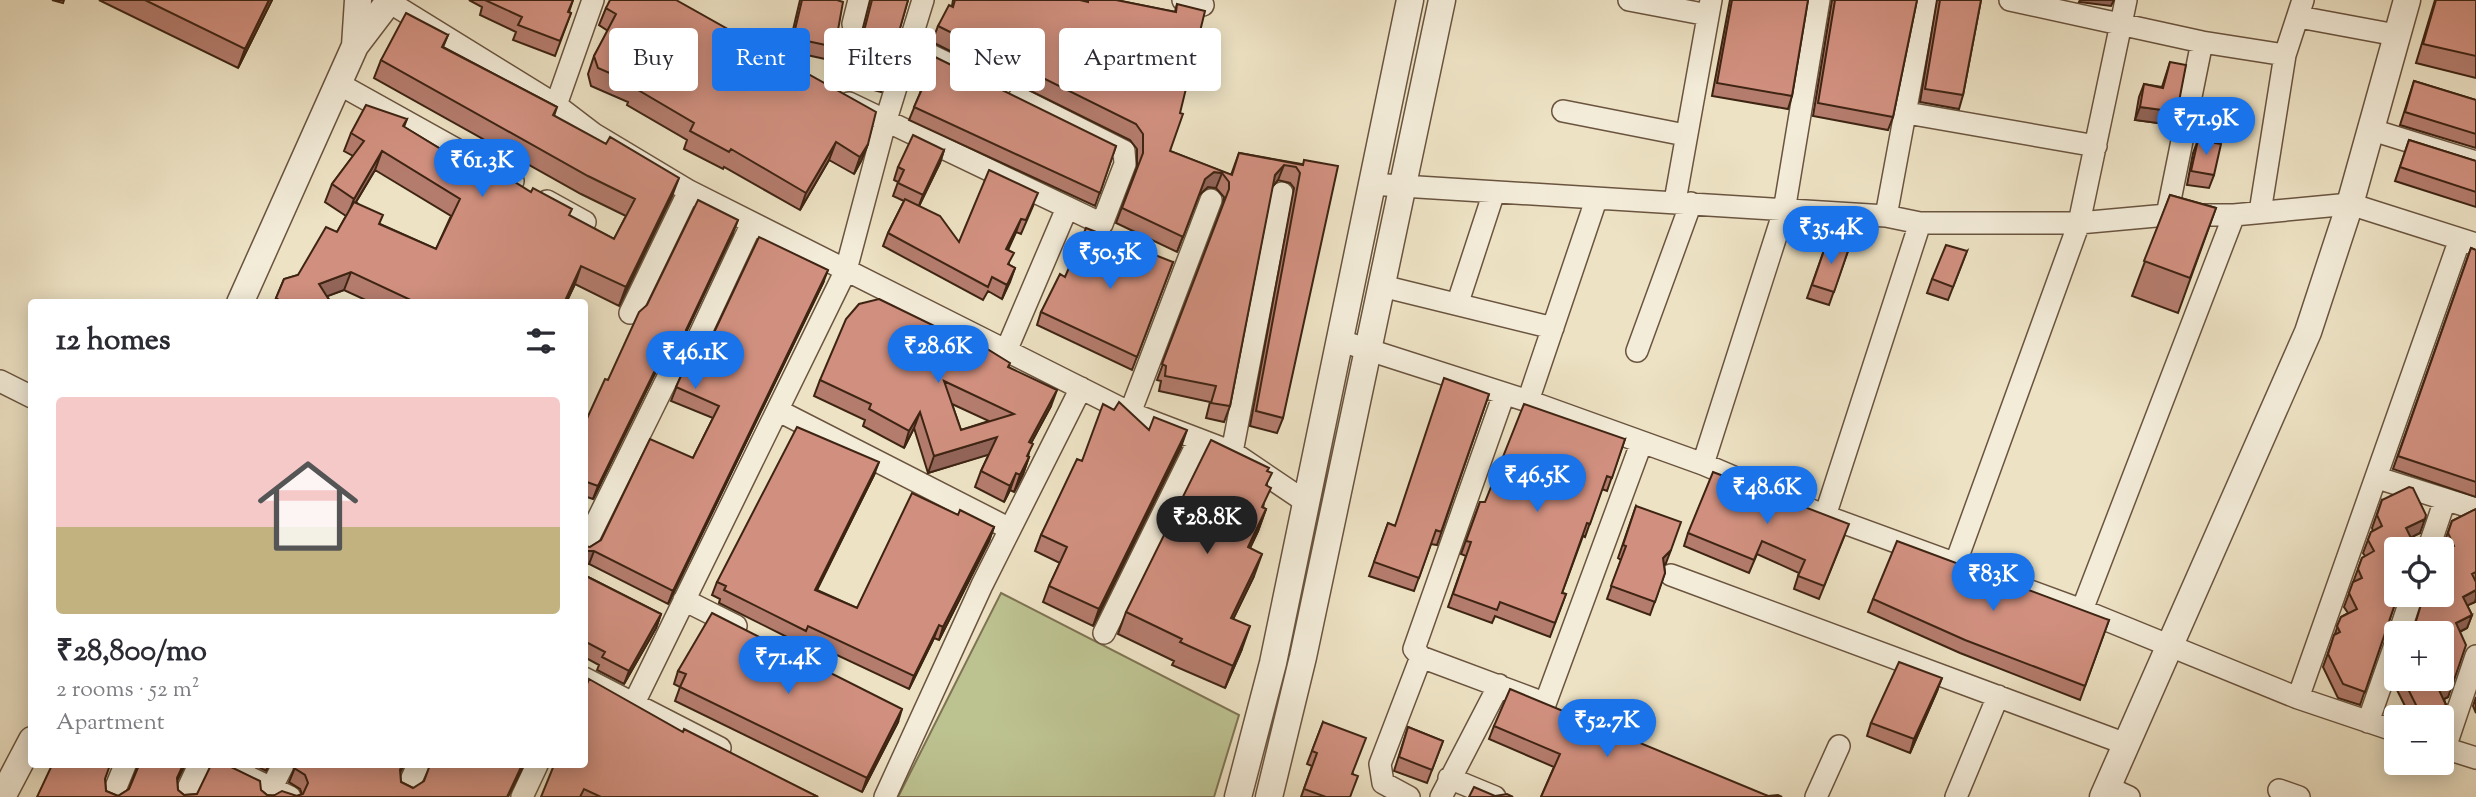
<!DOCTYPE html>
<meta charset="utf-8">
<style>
:root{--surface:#fff;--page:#f7f7f7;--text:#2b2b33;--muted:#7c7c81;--line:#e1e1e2;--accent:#1a73e8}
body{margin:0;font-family:"Sorts Mill Goudy",serif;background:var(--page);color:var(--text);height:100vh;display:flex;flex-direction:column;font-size:26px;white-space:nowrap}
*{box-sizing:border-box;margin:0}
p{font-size:23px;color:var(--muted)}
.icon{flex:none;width:38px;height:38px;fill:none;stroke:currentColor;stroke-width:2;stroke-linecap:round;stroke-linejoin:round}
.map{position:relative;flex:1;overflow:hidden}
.side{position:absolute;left:28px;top:299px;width:560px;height:469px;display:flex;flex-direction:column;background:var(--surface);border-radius:7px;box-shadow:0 4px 18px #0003}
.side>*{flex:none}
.top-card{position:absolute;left:609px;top:28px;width:665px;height:63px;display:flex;gap:14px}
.fabs{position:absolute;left:2384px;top:537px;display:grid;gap:14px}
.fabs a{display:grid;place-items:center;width:70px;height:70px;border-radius:7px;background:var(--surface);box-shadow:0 4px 18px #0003;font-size:35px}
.price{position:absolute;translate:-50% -60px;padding:0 16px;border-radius:24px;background:var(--accent);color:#fff;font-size:23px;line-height:46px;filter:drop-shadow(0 2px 4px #0008)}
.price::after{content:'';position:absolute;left:50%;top:42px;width:21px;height:16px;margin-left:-10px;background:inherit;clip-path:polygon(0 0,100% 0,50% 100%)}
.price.selected{background:#222;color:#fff}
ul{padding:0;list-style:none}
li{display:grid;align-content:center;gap:14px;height:371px;padding:0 28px}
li+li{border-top:2px solid var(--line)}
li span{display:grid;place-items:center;height:217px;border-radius:7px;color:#555}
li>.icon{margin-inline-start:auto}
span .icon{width:126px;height:126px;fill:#fffc;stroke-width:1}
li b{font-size:30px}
h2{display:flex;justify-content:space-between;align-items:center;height:84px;padding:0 28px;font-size:30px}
.chip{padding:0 24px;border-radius:7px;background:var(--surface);box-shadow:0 4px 18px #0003;font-size:24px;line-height:63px}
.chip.selected{background:var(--accent);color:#fff}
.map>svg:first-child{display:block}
</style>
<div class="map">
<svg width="2476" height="797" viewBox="0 0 2476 797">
<rect width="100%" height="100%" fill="#ede2c4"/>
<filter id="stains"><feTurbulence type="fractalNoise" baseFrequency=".00286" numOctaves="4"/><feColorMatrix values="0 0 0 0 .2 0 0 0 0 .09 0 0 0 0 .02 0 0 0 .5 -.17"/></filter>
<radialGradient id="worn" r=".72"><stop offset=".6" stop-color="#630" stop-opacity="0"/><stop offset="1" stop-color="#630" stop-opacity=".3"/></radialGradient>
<path fill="#bdc291" stroke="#7e7352" stroke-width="2" d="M1001 593 1239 715 1214 797H898Z"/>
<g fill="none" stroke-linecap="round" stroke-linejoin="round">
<defs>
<path id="minor" d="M386 0 556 105 594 134 689 191 1130 413 1232 452 1306 502
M1183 0 1203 5
M1629 0 1708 15
M2010 0 2202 42 2285 55
M2299 17 2396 35
M853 24 859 0
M909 45 955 67
M339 84 513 181
M849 103 1102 224 1125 164 1124 151 1019 98
M556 105 593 0
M1563 111 1685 135
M1907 113 2096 146
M2369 129 2476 162
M1370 184 1886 216 1920 223H2079L2167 215H2234L2350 204 2476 244
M547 201 585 222
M1675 201 1711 0
M2260 212 2285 55 2303 0
M2167 215 2202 42
M1886 216 1926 0
M1382 286 1553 328
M1458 302 1494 192
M630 313 689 191
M1338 340 1528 401 1703 464 1825 516 2082 610 2298 698 2396 731
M693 349 752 223
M1006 351 1067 208
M1637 351 1691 203
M0 381 32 397
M1504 394 1414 649 1421 657 1536 700
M1528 401 1596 200
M779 411 1010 529
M1130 413 1211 200
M1232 452 1282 193
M1703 464 1784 211 1819 0
M2378 478 2476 509
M1825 516 1920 223
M584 547 672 369
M2428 550 2445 500
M1956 562 2079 223 2126 0
M1671 575 2126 744
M684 600 736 626
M2082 610 2234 215
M1104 633 1199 440
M2399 634 2412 595
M584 678 720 748
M2298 698 2460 239
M634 703 846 270 885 123 923 0
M1545 704 1641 444
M2368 722 2396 642
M2441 747 2476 758
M2445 748 2476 656
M224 765 290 797
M1449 778 1495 797
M2107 787 2129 797
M407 789 418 765
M2279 790 2299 797
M112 797 125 765
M184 797 199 765
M267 797 283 765
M522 797 537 765
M885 797 982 585 1081 388
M1409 797 1383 783 1380 764 1421 657
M1441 797 1499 685
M1816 797 1839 746
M1956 797 1998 696"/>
<path id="tertiary" d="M355 46 358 0
M240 303 355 46 390 0
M2 797 32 740
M1238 797 1273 663 1410 0
M1269 797 1303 657 1442 0
M2103 797 2308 332 2350 204 2407 0"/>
</defs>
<use href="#minor" stroke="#6a543f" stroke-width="24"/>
<use href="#tertiary" stroke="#6a543f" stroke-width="29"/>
<use href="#minor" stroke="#f3ecd9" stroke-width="21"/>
<use href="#tertiary" stroke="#f3ecd9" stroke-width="26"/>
</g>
<path fill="#b47c6d" stroke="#3e2413" stroke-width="2" fill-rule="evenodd" d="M52 0H64L63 3Z
M99 0H272L238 68Z
M469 0H573L569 12 571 13 555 56 513 40 516 32 480 15 482 7Z
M800 0H837L835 47 830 60 788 51Z
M870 0H908L881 92 849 83Z
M953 0H1116L1175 12 1177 4 1170 151 1231 175 1239 153 1302 164 1283 418 1277 433 1250 426 1294 188 1290 183 1278 180 1272 187 1230 406 1224 422 1206 418 1210 402 1159 391 1161 381 1157 380 1223 204 1224 197 1216 188 1208 187 1199 195 1177 252 1116 223 1137 167V149L1130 140 932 42 938 26 952 6Z
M1730 0H1808L1792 96 1788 109 1712 96Z
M1832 0H1917L1893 117 1888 130 1813 116Z
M1937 0H1981L1963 95 1959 109 1920 102Z
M2435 0H2476V78L2416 63Z
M606 8 868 144 861 161 854 174 829 160 800 210 724 167 723 169 684 149 687 140 627 105 628 102 591 86 588 74 594 56 608 31 599 25Z
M448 35 443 47 557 107 554 116 672 196 619 306 575 284 566 303H372L344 290 327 296 331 303H274L284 279 298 275 337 232 346 216 325 202 332 184 353 156 344 151 351 133 407 119 404 127 449 154 614 239 626 216 581 194 374 78 381 60ZM375 170 451 216 436 249 380 224 356 202Z
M2170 62 2177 112 2172 125 2135 120 2139 97 2144 84 2162 87Z
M922 76 1116 146 1095 206 909 120 921 91 917 89Z
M2414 81 2476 100V148L2400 125Z
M2198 140 2214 175 2209 188 2187 185 2193 153Z
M2409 140 2476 161V207L2395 181Z
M944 150 940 163 919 206 959 242 1033 206 1021 234 1016 232 1008 250 1009 265 1015 268 1002 299 988 291 983 300 883 246 888 233 904 201 893 196 898 182 894 180 898 167Z
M2170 195 2216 208 2178 313 2132 296Z
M733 233 685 334V338L692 347 700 349 823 283 668 604 589 564 590 547 601 540 693 458 713 418 671 401 684 368 678 358 670 356 660 363 593 499 584 496V425L608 380Z
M1828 239 1849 248 1829 305 1807 298Z
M2471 248 2476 250V497L2393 469Z
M1967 251 1948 300 1927 293 1932 279Z
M1173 262 1132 370 1037 325 1041 312 1065 277Z
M1009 367 1051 406 1031 443 1028 457H1029L1023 474 1014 492 1010 490 1004 502 975 487 981 471 989 454 928 473 914 428 904 448 863 426 865 420 814 396 820 380ZM952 404 989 421 961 430Z
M1489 394 1437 545 1431 544 1414 591 1369 576 1388 523 1395 526Z
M1149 430 1181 447 1093 626 1043 602 1049 586 1060 563 1035 551 1041 535 1082 461Z
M1625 439 1607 491 1602 489 1585 537 1583 536 1562 593 1566 594 1550 637 1495 616 1492 623 1448 607 1466 556 1461 554 1480 502H1485Z
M1267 471V486L1263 508 1266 509 1258 531 1250 548 1254 576 1233 619 1242 649 1225 688 1172 665 1174 661 1118 634 1126 612Z
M874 475 817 590 857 608 958 515 994 527 989 541 939 640 934 638 909 689 803 639 801 644 719 603 720 599 712 595 717 582Z
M2382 500 2420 533 2411 537 2396 550 2398 595 2360 705 2338 698 2323 667 2341 617 2348 613 2344 607 2362 558 2365 556 2363 553 2371 532 2373 531 2372 528Z
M1636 506 1666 563 1664 565 1665 573 1650 615 1607 599 1621 560 1618 558Z
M2476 509V598L2475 602 2467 605 2472 615 2467 628 2460 632 2448 697 2444 699 2446 705 2441 718H2411L2396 688 2393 689 2397 679H2441V552L2445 550 2443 546 2452 521Z
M1688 533 1844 537 1819 599 1794 589 1799 573 1757 554 1749 573 1684 546Z
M584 575 661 614 656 628 624 684 597 670 599 665 584 657Z
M1873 599 2109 620 2080 700 1960 653 1868 612Z
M678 671 898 722 862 792 675 701 680 687 674 684Z
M1937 691 1910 753 1867 736 1871 723Z
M2476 697V713L2473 706Z
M1323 722 1353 774 1350 797H1301L1312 766 1307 764Z
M1494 726 1768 796 1541 797 1554 767 1489 739Z
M1408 727 1443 741 1427 783 1394 771Z
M683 732 818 797H541Z
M137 765H185L177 781 178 790 184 795 261 790 267 795 297 796 302 794 300 789 289 782 296 765H404L400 773 401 782 413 788 508 797H37L105 780 106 791 118 796 129 789 137 768Z
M254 765H269L266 771Z"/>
<path fill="#926559" stroke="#3e2413" stroke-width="2" d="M269 0H272L238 68 245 49Z
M2080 0H2114L2111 6 2079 2Z
M2140 107 2177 112 2172 125 2135 120Z
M836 142 829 160 800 210 806 193Z
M868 144 861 161 854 174 860 157Z
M944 150 940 163 918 208 923 195Z
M382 151 375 170 347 217 354 199Z
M1284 165 1278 180 1269 191 1275 175Z
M1214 172 1222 173 1216 188 1208 187 1199 195 1177 252 1205 179Z
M679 178 672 196 619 306 626 287Z
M1021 219 1016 232 1001 262 1006 249Z
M738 220 733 233 681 343 686 330Z
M581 266 575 284 566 303H564Z
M1015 268 1010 282 1002 299 1007 285Z
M828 270 823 283 668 604 673 591Z
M351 272 344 290 312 302 319 284Z
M675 343 670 356 660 363 593 499 598 486 665 350Z
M1057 390 1051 406 1023 458 1029 442Z
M920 412 914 428 904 448 909 431Z
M1187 430 1181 447 1093 626 1099 609Z
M997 437 991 454 928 473 934 456Z
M1029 457 1023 474 1014 492 1020 475Z
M879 462 874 475 810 603 815 590Z
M1016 473 1010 490 1004 502 1010 486Z
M1266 509 1258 531 1240 569 1248 547Z
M2425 519 2420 533 2402 542 2406 528Z
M994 527 989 541 939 640 943 627Z
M1671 550 1666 563 1659 571 1663 558Z
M584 551H594L589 564H584Z
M1262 554 1254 576 1223 640 1231 618Z
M2476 590V598L2475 602 2458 610 2463 597Z
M661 614 656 628 624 684 629 671Z
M2472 615 2467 628 2451 636 2456 623Z
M939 625 934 638 909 689 914 676Z
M1250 626 1242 649 1225 688 1233 666Z
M1942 678 1937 691 1910 753 1914 739Z
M2397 679H2399L2396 688 2393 689Z
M2453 683 2448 697 2435 704 2439 690Z
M2446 705 2441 718H2422V717Z
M902 709 898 722 862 792 867 778Z
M522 765H524L508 797H507Z"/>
<path fill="#d1907f" stroke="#3e2413" stroke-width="2" fill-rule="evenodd" d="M145 0H269L245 49Z
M485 0H573L568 12 571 13 560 41 518 25 522 17Z
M610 0H676L876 112 868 144 860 157 836 142 806 193 731 149 729 152 690 131 694 123 633 87 635 84 598 68 594 56 616 14 606 8Z
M802 0H837L843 2 835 47 793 38Z
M872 0H908L886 78 854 70Z
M955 0H1080L1088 2V0H1116L1176 12 1177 4 1205 11 1180 113 1183 114 1170 151 1232 175 1239 153 1303 165 1304 160 1338 166 1283 418 1256 411 1300 173 1296 167 1284 165 1275 175 1230 406 1211 403 1216 386 1165 376 1166 366 1162 364 1229 189V182L1222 173 1214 172 1205 179 1183 237 1122 208 1143 153V134L1136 124 938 26 949 5 953 7Z
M1732 0H1808L1792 96 1717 83Z
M1835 0H1917L1893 117 1818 103Z
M1940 0H1981L1963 95 1925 89Z
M2436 0H2476V56L2423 44Z
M406 13 448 35 442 47 557 107 553 115 606 144 610 137 679 178 626 287 581 266 564 303H417L351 272 319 284 331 303H284L276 298 284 279 298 275 326 227 337 232 354 202 383 215 379 224 436 249 460 199 382 151 354 199 332 184 364 141 351 133 366 105 407 119 403 126 449 154 451 150 486 169 489 166 531 192 533 188 572 209 569 215 614 239 635 199 588 176 381 60Z
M931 55 1116 146 1100 193 914 107 927 78 922 76Z
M2170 62 2186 65 2177 112 2140 107 2144 84 2163 88Z
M2414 81 2476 100V134L2405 112Z
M913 135 944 150 923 195 898 183 904 170 898 167Z
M2198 140 2221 144 2214 175 2191 171Z
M2409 140 2476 161V192L2400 167Z
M989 170 1038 193 1026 220 1021 219 1006 249 1014 253 1008 264 1015 268 1007 285 992 277 988 287 888 233 905 199 940 216 959 242Z
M2170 195 2216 208 2190 278 2144 261Z
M698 200 738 220 686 330 685 338 692 347 700 349 710 341 759 237 828 270 673 591 594 551H584V546L590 547 601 540 650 439 693 458 719 406 676 387 690 356 683 344 675 343 665 350 598 486 584 481V425L605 379 608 380 639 312 647 305Z
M1086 228 1173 262 1137 357 1041 312 1060 274 1065 277Z
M1828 239 1849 248 1834 292 1812 285Z
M1946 245 1967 251 1953 287 1932 279Z
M2471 248 2476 250V482L2398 456Z
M879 299 969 343 971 339 1010 363 1008 367 1057 390 1029 442 1033 444 1027 456 1029 457 1020 475 1016 473 1010 486 981 471 997 437 934 456 920 412 909 431 869 409 871 404 820 380 846 319 859 304ZM944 381 1014 414 961 430Z
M1444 378 1489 394 1441 532 1436 530 1419 578 1374 562 1388 523 1395 526Z
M1119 402 1149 430 1154 417 1187 430 1099 609 1049 586 1067 547 1041 535 1077 459 1082 461 1103 404 1114 410Z
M1524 404 1625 439 1612 478 1607 476 1590 524 1587 523 1562 593 1566 594 1555 623 1500 602 1497 610 1453 594 1471 542 1466 541 1480 502H1485Z
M797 427 879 462 815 590 857 608 912 493 958 515 960 510 994 527 943 627 939 625 914 676 808 626 806 631 724 590 726 586 717 582Z
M1211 440 1269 468 1267 471 1272 473 1266 485 1271 488 1262 507 1266 509 1248 547 1262 554 1231 618 1250 626 1233 666 1180 642 1182 639 1126 612Z
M1713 472 1849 524 1824 586 1798 576 1805 560 1762 541 1754 560 1688 533Z
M2409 487 2413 488 2426 515 2425 519 2406 528 2416 548 2414 550H2396V595H2398L2365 692 2343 684 2328 654 2334 635 2340 632 2337 626 2341 617 2357 609 2349 593 2353 582 2362 578 2358 569 2362 558 2374 551 2368 540 2371 532 2382 526 2377 515 2382 500Z
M1636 506 1681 522 1671 550 1663 558 1665 573 1655 602 1611 586 1626 546 1623 545Z
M2476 509V572L2472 574 2476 582V590L2463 597 2472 615 2456 623 2466 645 2453 683 2439 690 2446 705 2422 717 2403 679H2441V634H2412L2424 595H2441V573L2446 571 2441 562V552L2454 546 2448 533 2452 521Z
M1897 541 2109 620 2085 686 1965 640 1873 599Z
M584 575 661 614 629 671 602 657 605 652 584 641Z
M712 613 902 709 867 778 680 687 686 674 678 671Z
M1899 662 1942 678 1914 739 1871 723Z
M589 679 683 732 684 729 818 797H601L584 789 580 797H541L554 765H584V691Z
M1510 689 1768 796 1778 795 1782 797H1541L1560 754 1494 726Z
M1323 722 1366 738 1352 774 1358 776 1350 797H1326L1304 789 1317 753 1312 751Z
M1408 727 1443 741 1432 770 1399 757Z
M52 765H110L105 779 106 791 118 796 129 789 139 765H183L177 778 178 790 184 795 197 794 211 765H227L260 781 261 790 267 795 273 796 282 791 297 796 303 794 308 783 305 775 294 768 296 765H402L400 770 401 782 413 788 424 781 430 765H522L507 797H37Z
M1474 787 1495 796 1507 794 1513 797H1469Z"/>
<rect width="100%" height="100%" filter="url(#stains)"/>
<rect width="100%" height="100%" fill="url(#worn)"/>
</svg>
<div class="fabs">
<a><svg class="icon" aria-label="locate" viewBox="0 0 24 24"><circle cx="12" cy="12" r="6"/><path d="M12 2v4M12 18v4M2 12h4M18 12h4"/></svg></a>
<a>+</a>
<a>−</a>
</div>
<b class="price" style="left:2206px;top:157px">₹71.9K</b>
<b class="price" style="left:482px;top:199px">₹61.3K</b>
<b class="price" style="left:1831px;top:266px">₹35.4K</b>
<b class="price" style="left:1110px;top:291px">₹50.5K</b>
<b class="price" style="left:938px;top:385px">₹28.6K</b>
<b class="price" style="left:695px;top:391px">₹46.1K</b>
<b class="price" style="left:1537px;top:514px">₹46.5K</b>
<b class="price" style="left:1767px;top:526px">₹48.6K</b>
<b class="price selected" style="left:1207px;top:556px">₹28.8K</b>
<b class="price" style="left:1993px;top:613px">₹83K</b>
<b class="price" style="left:788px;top:696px">₹71.4K</b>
<b class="price" style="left:1607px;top:759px">₹52.7K</b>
<div class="top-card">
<a class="chip">Buy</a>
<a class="chip selected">Rent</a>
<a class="chip">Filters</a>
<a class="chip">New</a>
<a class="chip">Apartment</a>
</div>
<section class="side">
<h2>12 homes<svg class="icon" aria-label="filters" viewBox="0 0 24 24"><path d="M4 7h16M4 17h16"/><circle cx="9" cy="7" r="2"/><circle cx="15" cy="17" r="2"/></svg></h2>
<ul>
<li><span style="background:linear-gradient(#f6c9c9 60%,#c2b280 0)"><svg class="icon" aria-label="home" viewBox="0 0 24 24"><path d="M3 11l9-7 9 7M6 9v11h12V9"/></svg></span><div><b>₹28,800/mo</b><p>2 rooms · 52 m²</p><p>Apartment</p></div></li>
</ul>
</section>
</div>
